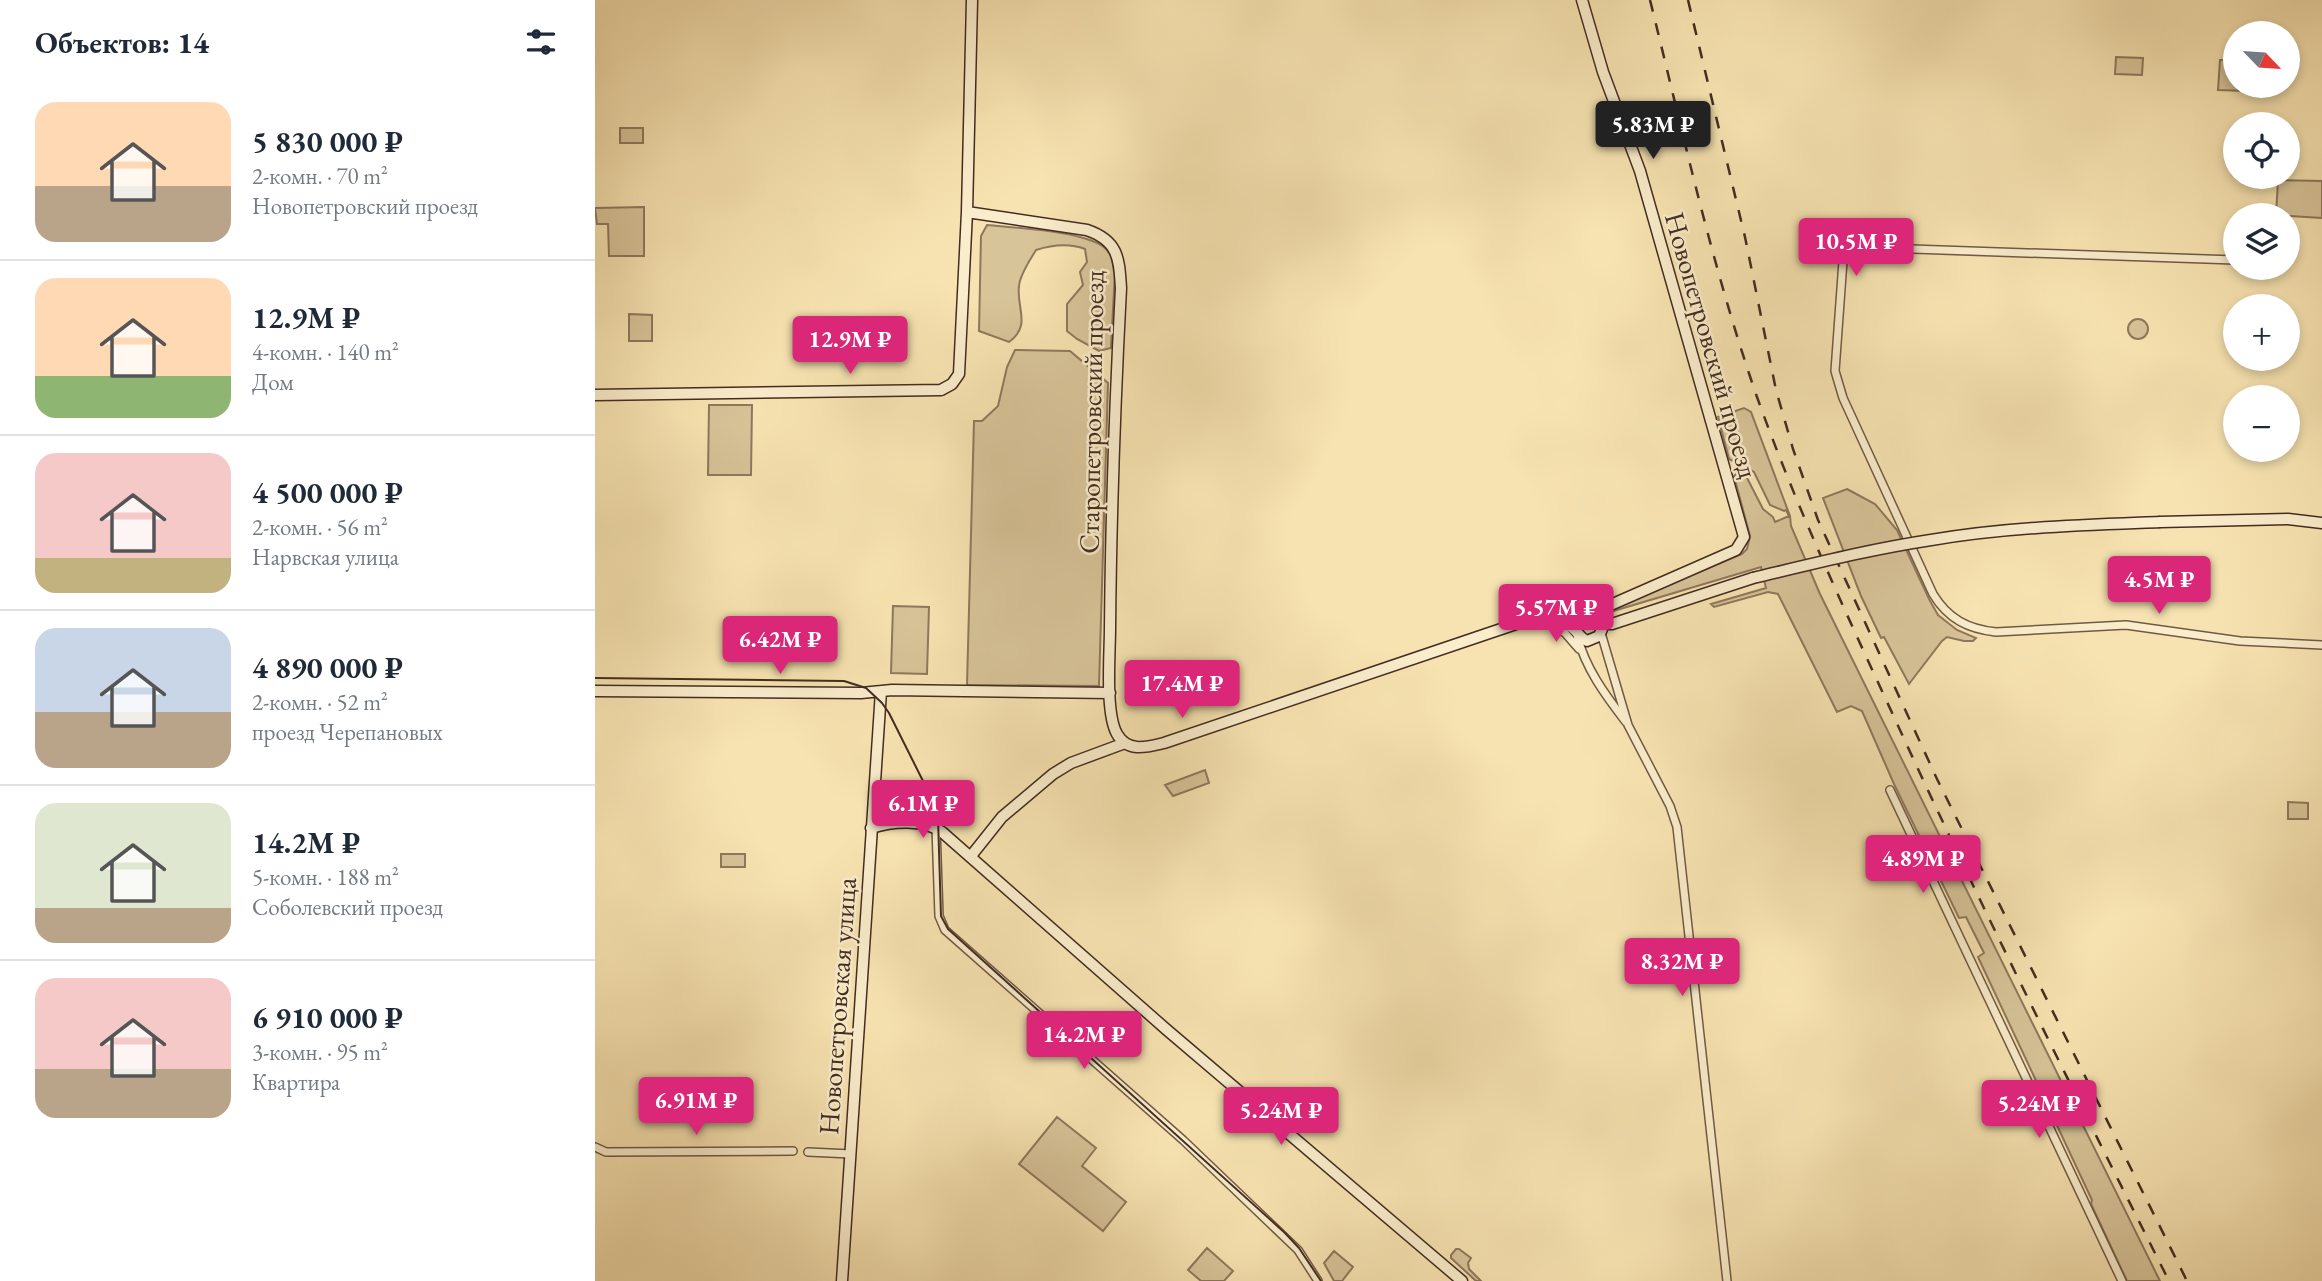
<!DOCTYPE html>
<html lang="ru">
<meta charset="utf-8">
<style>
:root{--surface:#fff;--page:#f2f2f3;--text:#1f2937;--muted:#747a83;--line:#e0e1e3;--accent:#db2777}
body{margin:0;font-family:"EB Garamond",serif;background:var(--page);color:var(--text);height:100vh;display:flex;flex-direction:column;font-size:26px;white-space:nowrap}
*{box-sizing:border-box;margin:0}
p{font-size:23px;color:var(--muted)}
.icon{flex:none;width:38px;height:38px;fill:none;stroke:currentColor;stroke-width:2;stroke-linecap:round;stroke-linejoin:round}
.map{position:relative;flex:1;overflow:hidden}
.sheet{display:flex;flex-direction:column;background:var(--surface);width:595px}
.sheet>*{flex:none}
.needle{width:46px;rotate:115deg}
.controls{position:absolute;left:1628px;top:21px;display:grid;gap:14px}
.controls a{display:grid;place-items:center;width:77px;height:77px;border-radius:50%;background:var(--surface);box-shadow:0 4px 10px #0003;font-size:35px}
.price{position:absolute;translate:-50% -60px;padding:0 16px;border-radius:7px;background:var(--accent);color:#fff;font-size:23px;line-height:46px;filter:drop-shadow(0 2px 4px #0008)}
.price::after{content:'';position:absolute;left:50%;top:42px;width:21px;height:16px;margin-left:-10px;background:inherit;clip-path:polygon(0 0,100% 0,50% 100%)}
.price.on{background:#222;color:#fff}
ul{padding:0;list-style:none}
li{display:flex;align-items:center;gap:21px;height:175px;padding:0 35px}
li+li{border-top:2px solid var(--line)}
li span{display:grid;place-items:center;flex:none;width:196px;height:140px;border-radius:21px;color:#555}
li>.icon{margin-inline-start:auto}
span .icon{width:84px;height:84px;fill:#fffc;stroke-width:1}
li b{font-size:30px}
h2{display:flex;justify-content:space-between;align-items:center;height:84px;padding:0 35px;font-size:30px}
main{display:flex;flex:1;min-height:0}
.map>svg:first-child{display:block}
</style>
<main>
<section class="sheet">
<h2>Объектов: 14<svg class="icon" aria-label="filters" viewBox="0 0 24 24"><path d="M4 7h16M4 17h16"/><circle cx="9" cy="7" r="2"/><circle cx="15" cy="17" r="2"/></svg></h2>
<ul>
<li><span style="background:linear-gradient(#ffd9b3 60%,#b9a48a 0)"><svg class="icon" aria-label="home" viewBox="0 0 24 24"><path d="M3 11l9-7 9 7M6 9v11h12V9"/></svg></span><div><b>5 830 000 ₽</b><p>2-комн. · 70 m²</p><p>Новопетровский проезд</p></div></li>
<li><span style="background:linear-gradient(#ffd9b3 70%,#8fb573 0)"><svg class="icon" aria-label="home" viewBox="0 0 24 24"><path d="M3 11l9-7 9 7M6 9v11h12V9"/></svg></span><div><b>12.9M ₽</b><p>4-комн. · 140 m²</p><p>Дом</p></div></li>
<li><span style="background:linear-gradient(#f6c9c9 75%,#c2b280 0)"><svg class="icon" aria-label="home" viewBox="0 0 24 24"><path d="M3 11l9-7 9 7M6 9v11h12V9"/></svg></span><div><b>4 500 000 ₽</b><p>2-комн. · 56 m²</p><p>Нарвская улица</p></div></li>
<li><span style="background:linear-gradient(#c9d6e8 60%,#b9a48a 0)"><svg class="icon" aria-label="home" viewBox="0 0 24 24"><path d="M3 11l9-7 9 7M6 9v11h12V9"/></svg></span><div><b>4 890 000 ₽</b><p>2-комн. · 52 m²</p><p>проезд Черепановых</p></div></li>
<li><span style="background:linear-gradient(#dfe7d0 75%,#b9a48a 0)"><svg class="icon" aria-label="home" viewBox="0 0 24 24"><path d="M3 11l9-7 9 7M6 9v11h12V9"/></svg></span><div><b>14.2M ₽</b><p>5-комн. · 188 m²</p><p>Соболевский проезд</p></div></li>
<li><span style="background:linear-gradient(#f6c9c9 65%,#b9a48a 0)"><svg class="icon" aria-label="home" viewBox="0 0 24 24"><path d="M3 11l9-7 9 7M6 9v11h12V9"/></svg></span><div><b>6 910 000 ₽</b><p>3-комн. · 95 m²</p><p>Квартира</p></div></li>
</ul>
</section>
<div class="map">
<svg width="1727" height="1281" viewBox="0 0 1727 1281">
<rect width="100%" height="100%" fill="#f7e3b1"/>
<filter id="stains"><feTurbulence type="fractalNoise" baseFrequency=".00286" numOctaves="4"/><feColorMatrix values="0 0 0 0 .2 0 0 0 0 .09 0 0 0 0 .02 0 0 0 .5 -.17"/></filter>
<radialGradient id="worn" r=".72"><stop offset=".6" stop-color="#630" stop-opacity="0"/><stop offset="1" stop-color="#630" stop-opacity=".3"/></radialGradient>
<path fill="#d8c499" stroke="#8e785d" stroke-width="2" d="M1521 57 1548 58 1547 75 1520 74Z
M1625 60H1640V86H1651V91L1623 90Z
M25 128H48V143H25Z
M1683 180 1727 181V218L1681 215Z
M49 207V256H14L13 224H2L0 208Z
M392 225C420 228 495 231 512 250 517 256 518 263 520 271L516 348 504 351 482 339 472 331V304L488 285 485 272 492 262 490 249C474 243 457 245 441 250 435 260 425 274 424 286 421 308 437 325 414 342L384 331 386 236Z
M34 314 57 315V341H34Z
M1533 329a10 10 0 1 1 20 0a10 10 0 1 1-20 0Z
M420 350 475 351 513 383 504 686 372 685 379 421H387L403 406 412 367Z
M114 405H157L156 475H113Z
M1149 408 1156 412 1195 516 1196 526 1225 594 1565 1281H1532L1496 1204 1497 1200 1383 957 1389 953 1371 917 1364 918 1299 784 1267 711 1256 706 1242 712 1183 594 1173 592 1119 607 1116 604 1171 588 1166 567 1015 612 1014 610 1147 554 1152 549 1155 536 1139 476 1141 474 1151 476 1168 509 1178 517 1180 522 1194 516 1191 510 1189 511 1175 505 1159 472 1134 459 1123 417Z
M1252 489 1280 504 1302 530 1334 599 1343 615 1362 630 1381 638 1378 641H1369L1352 637 1347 641 1314 684 1289 637 1286 638 1266 596 1228 498Z
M298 606 334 607 332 674 296 673Z
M610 770 614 783 578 796 570 785Z
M1693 802 1713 803V819H1693Z
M126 854H150V867H126Z
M462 1117 501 1148 487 1166 531 1202 508 1231 424 1164Z
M612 1248 638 1271 629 1281H606L593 1270Z
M861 1249H864L876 1258 873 1263 874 1269 886 1281H881L856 1258V1255Z
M739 1251 758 1267 747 1281H739L729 1263Z"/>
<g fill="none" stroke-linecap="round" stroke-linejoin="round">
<defs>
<path id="street" d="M1640 260 1259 247 1251 251 1248 261 1240 371 1248 398 1338 594C1353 619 1373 629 1401 632L1531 625 1645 641 1727 645
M954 623 970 633 984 649
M1006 633 1033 725 1075 806 1082 827 1132 1281
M982 635C990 668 1011 696 1031 722
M1295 790 1527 1281
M341 828 344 916 350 930 588 1140 703 1250 723 1281
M0 1147 11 1152 198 1151
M213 1152 256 1154"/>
<path id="secondary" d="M377 0 372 212 492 230C524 241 524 259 526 288 520 402 516 515 515 629 515 654 510 713 522 734 533 753 552 747 569 743L921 624C938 620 960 617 976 627 983 631 983 637 992 641L1004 636 1007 629 1005 620 995 614 977 621 962 622
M987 0 1008 72 1045 171 1149 537 1141 550 995 614
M0 395 346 390 357 384 364 374 372 212
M1565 522 1693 519 1727 523
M1007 624H1017L1158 578
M0 691 266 693 297 690 515 693
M276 828C298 821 328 819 347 832L572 1030 867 1281
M376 856 407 817 458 774 476 763 530 743
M247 1281 286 691"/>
</defs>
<use href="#street" stroke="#705a45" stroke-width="10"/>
<use href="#secondary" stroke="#432c21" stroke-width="13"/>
<use href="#street" stroke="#faedcc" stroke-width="7"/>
<use href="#secondary" stroke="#faedcc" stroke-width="10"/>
<path stroke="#432c21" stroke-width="2" d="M0 678 249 681 271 688 287 703 294 713 341 807 343 818 346 916 353 929 690 1233 704 1248 726 1281"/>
<path stroke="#432c21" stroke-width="2.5" stroke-dasharray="12 12" stroke-linecap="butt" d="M1055 0C1088 133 1117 267 1162 397 1201 506 1250 611 1299 717 1386 907 1480 1094 1574 1281
M1093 0 1150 237 1181 390 1198 449 1223 520 1342 779 1592 1281"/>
<defs>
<path id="secondary-bridge" d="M1158 578C1217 564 1276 549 1336 540 1412 527 1489 525 1565 522"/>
</defs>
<use href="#secondary-bridge" stroke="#432c21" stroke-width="13" stroke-linecap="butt"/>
<use href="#secondary-bridge" stroke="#faedcc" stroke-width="10"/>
</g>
<g text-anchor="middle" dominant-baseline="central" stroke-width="5" stroke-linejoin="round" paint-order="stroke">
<g font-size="28" fill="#432c21" stroke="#faedcc">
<text transform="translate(1117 345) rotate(74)">Новопетровский проезд</text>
<text transform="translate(496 412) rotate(-89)">Старопетровский проезд</text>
<text transform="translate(242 1006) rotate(-86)">Новопетровская улица</text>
</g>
</g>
<rect width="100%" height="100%" filter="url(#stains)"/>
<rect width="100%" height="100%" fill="url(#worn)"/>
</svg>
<div class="controls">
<a><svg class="needle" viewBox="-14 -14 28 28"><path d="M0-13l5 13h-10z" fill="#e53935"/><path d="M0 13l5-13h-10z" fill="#747a83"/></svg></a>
<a><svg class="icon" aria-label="locate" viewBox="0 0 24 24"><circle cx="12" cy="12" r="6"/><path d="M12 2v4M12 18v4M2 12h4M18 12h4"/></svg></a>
<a><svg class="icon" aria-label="layers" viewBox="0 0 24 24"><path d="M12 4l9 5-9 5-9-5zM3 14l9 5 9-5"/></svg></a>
<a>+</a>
<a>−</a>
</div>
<b class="price on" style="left:1058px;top:161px">5.83M ₽</b>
<b class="price" style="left:1261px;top:278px">10.5M ₽</b>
<b class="price" style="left:255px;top:376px">12.9M ₽</b>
<b class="price" style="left:1564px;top:616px">4.5M ₽</b>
<b class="price" style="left:961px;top:644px">5.57M ₽</b>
<b class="price" style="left:185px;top:676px">6.42M ₽</b>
<b class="price" style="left:587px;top:720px">17.4M ₽</b>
<b class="price" style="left:328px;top:840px">6.1M ₽</b>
<b class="price" style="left:1328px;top:895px">4.89M ₽</b>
<b class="price" style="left:1087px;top:998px">8.32M ₽</b>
<b class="price" style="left:489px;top:1071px">14.2M ₽</b>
<b class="price" style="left:101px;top:1137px">6.91M ₽</b>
<b class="price" style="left:1444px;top:1140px">5.24M ₽</b>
<b class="price" style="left:686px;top:1147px">5.24M ₽</b>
</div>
</main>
